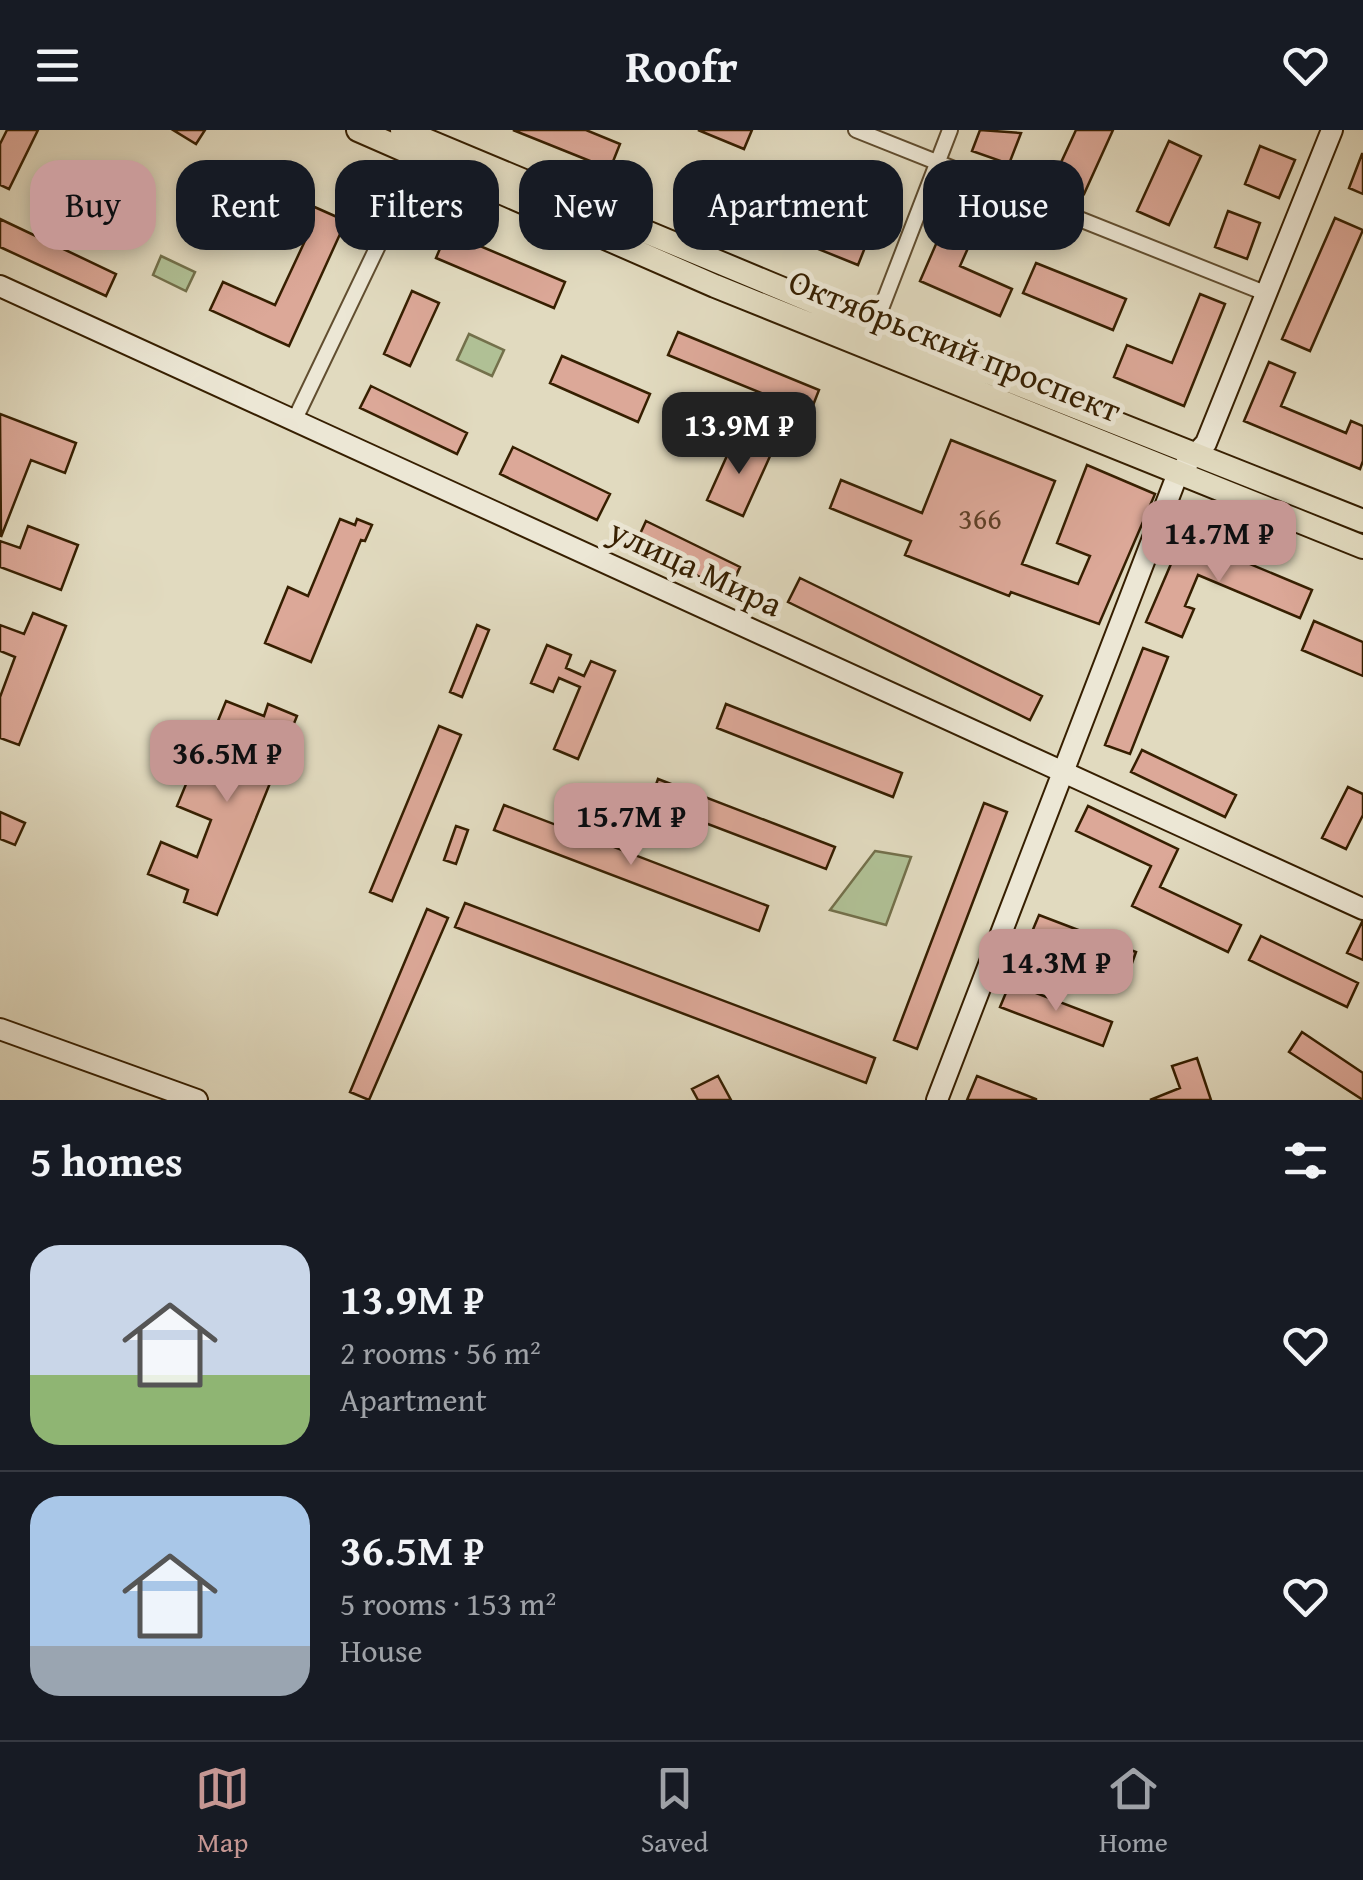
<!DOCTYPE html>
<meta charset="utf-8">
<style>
:root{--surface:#171b24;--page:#20242c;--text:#f1f3f6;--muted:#9ea1a6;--line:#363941;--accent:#c59692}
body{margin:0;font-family:"Gentium Book Plus",serif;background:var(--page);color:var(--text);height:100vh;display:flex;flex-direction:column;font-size:38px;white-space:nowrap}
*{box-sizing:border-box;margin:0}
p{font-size:32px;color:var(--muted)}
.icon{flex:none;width:55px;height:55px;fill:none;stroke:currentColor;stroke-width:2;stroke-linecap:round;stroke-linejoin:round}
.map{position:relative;height:970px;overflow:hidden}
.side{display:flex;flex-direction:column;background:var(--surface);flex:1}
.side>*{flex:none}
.guide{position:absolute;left:30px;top:30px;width:1305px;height:90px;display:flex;gap:20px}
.price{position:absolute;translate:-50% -85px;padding:0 22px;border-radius:20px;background:var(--accent);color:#111;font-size:32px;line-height:65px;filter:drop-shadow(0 2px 5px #0008)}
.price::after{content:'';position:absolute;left:50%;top:60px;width:30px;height:22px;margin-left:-15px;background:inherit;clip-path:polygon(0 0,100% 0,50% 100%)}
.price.selected{background:#222;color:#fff}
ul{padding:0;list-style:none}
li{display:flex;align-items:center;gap:30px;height:250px;padding:0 30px}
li+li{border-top:2px solid var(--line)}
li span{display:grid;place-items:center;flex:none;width:280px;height:200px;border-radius:30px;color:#555}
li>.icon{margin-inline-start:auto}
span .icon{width:120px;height:120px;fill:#fffc;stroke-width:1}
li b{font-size:42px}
h2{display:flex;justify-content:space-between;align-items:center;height:120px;padding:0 30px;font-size:42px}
.pill{padding:0 35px;border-radius:30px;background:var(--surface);box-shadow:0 5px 15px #0003;font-size:35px;line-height:90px}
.pill.selected{background:var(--accent);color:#111}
header{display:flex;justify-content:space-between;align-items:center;height:130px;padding:0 30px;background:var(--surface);font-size:45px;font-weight:600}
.menu{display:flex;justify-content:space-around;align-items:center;height:140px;border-top:2px solid var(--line);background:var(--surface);font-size:28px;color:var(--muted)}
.menu a{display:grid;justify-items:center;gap:5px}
.menu .selected{color:var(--accent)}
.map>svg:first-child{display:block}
</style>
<header><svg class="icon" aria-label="menu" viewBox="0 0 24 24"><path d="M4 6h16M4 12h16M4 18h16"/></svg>Roofr<svg class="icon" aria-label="heart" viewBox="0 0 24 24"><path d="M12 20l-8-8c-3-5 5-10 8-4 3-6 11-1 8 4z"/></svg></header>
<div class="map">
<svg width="1363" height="970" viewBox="0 0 1363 970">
<rect width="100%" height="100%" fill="#e1dabf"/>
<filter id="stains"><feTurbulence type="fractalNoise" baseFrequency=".002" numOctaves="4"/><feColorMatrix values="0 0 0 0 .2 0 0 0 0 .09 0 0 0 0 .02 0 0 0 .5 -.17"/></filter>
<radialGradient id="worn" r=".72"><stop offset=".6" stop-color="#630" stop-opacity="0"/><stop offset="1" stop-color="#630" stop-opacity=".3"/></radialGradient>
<path fill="#b0c095" stroke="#73704b" stroke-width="2.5" d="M161 126 195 142 186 161 153 145Z
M469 204 504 220 492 246 457 230Z
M875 721 911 727 886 795 830 780Z"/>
<path fill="#dca898" stroke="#361f01" stroke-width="2.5" d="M7 0H38L9 59 0 55V14Z
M173 0H205L196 14Z
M513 0H586L620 14 610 39Z
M698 0H752L744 19Z
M980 0 1021 3 1009 34 972 21Z
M1076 0H1113L1084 64 1053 50Z
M1169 11 1201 26 1169 95 1137 81Z
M1260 16 1295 30 1279 68 1245 54Z
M1362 24H1363V64L1349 58Z
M858 42 890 55 858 135 729 83 741 54 838 93Z
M283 63 346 91 289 216 210 180 223 152 275 175 311 98 274 82Z
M956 68 985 80 960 136 1012 159 1000 186 920 151Z
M1228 81 1260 93 1247 129 1215 117Z
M1335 88 1363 100 1310 221 1282 209Z
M0 89 116 144 106 166 0 117Z
M447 102 565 152 554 178 436 128Z
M1036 133 1126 169 1113 200 1023 163Z
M412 161 439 173 410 236 384 224Z
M1200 164 1225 174 1184 276 1114 247 1127 215 1172 233Z
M678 202 819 260 810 283 668 225Z
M562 226 650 264 638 292 550 253Z
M1269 232 1295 243 1281 276 1346 303 1351 291 1363 296V331L1360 339 1244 291Z
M371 256 467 303 457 324 360 278Z
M0 284 76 313 65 343 31 330 1 407Z
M735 308 771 324 743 386 707 370Z
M951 310 1055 351 1022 434 1078 454 1090 426 1057 413 1087 335 1155 364 1099 494 1011 462 1009 466 905 425 911 411 830 378 841 350 922 383Z
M513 317 610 364 597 390 500 344Z
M340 389 355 395 357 389 372 395 365 411 361 410 311 532 265 513 288 457 308 466Z
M646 391 740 437 729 461 635 415Z
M28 396 78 415 61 460 0 437V411L20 418Z
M1183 406 1312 460 1300 488 1198 445 1185 476 1194 479 1182 507 1146 492Z
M800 448 1042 566 1030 590 788 472Z
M33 483 66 496 19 615 0 608V567L15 527 0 521V495L24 504Z
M1314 491 1363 512V546L1302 520Z
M477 495 489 500 462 567 450 562Z
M547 515 571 525 566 538 584 546 591 531 615 541 578 629 554 619 580 557 559 548 553 562 531 553Z
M1143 518 1168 527 1130 624 1105 615Z
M226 571 264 586 268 574 297 586 217 785 184 772 188 760 148 744 161 712 197 727 211 690 177 676 191 642 229 657 243 621 211 608Z
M726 574 902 643 893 667 717 598Z
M439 596 461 605 392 771 370 762Z
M1142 620 1236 665 1225 687 1131 642Z
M658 649 835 717 826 739 650 672Z
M1348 657 1363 664V685L1346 719 1322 708Z
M984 673 1007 682 917 919 894 910Z
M504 675 768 776 759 801 494 700Z
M1088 676 1178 719 1160 757 1241 795 1228 822 1132 776 1151 736 1076 701Z
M0 682 25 693 15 715 0 709Z
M456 696 468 700 456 734 444 730Z
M465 773 875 928 866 953 455 797Z
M427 779 448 788 369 970 350 962Z
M1039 785 1136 822 1127 847 1029 809Z
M1362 792 1363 793V830L1347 823Z
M1261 806 1358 853 1347 877 1249 830Z
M1010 853 1112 892 1103 916 1000 877Z
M1302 902 1363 943V970L1289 922Z
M1197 928 1211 970H1150L1180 958 1172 936Z
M718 946 731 970H698L692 959Z
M977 946 1036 969V970H967Z"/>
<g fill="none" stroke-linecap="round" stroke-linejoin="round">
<defs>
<path id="street" d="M856 0 1265 163
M874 197 950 0
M295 289 422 24"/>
<path id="secondary" d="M0 156 1363 779
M0 899 197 970
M937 970 1178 343 1206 313 1332 0"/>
<path id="primary" d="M358 0 715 156 1363 417
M402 0 874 197 1363 391"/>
</defs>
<use href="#street" stroke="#614e30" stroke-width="18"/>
<use href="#secondary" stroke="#361f01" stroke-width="24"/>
<use href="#primary" stroke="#361f01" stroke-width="26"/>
<use href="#street" stroke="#ece7d5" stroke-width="14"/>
<use href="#secondary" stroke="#ece7d5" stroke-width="20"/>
<use href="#primary" stroke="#e1dabf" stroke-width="22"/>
</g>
<g text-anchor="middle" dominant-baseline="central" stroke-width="10" stroke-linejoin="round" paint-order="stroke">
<g font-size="30" fill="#604127">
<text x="980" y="388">366</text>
</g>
<g font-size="35" fill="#361f01" stroke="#ece7d5">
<text transform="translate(955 215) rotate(22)">Октябрьский проспект</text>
<text transform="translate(696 437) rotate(25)">улица Мира</text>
</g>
</g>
<rect width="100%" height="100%" filter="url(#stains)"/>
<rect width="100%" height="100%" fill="url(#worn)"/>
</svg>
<b class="price selected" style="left:739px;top:347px">13.9M ₽</b>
<b class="price" style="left:1219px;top:455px">14.7M ₽</b>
<b class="price" style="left:227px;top:675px">36.5M ₽</b>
<b class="price" style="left:631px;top:738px">15.7M ₽</b>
<b class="price" style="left:1056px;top:884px">14.3M ₽</b>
<div class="guide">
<a class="pill selected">Buy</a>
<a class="pill">Rent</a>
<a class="pill">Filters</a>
<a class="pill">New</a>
<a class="pill">Apartment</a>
<a class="pill">House</a>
</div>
</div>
<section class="side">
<h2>5 homes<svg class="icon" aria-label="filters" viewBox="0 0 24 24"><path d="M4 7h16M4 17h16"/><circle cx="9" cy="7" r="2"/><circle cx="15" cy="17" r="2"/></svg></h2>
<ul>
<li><span style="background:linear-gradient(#c9d6e8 65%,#8fb573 0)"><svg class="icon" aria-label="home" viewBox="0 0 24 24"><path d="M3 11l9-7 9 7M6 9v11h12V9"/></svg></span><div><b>13.9M ₽</b><p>2 rooms · 56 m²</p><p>Apartment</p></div><svg class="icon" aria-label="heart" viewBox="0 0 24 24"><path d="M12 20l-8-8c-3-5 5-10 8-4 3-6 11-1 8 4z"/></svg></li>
<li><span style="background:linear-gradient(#a9c7e8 75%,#9aa5b1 0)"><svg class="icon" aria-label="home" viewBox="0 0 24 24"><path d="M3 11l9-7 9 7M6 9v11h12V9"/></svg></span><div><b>36.5M ₽</b><p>5 rooms · 153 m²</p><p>House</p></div><svg class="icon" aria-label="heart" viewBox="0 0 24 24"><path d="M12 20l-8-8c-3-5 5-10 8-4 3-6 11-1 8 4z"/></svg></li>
</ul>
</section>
<nav class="menu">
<a class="selected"><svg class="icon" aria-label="map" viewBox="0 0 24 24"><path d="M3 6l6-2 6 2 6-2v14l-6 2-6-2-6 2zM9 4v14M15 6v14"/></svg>Map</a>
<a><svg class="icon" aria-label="saved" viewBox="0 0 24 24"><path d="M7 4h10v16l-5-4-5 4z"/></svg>Saved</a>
<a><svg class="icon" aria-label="home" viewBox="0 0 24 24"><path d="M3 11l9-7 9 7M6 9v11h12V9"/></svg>Home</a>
</nav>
